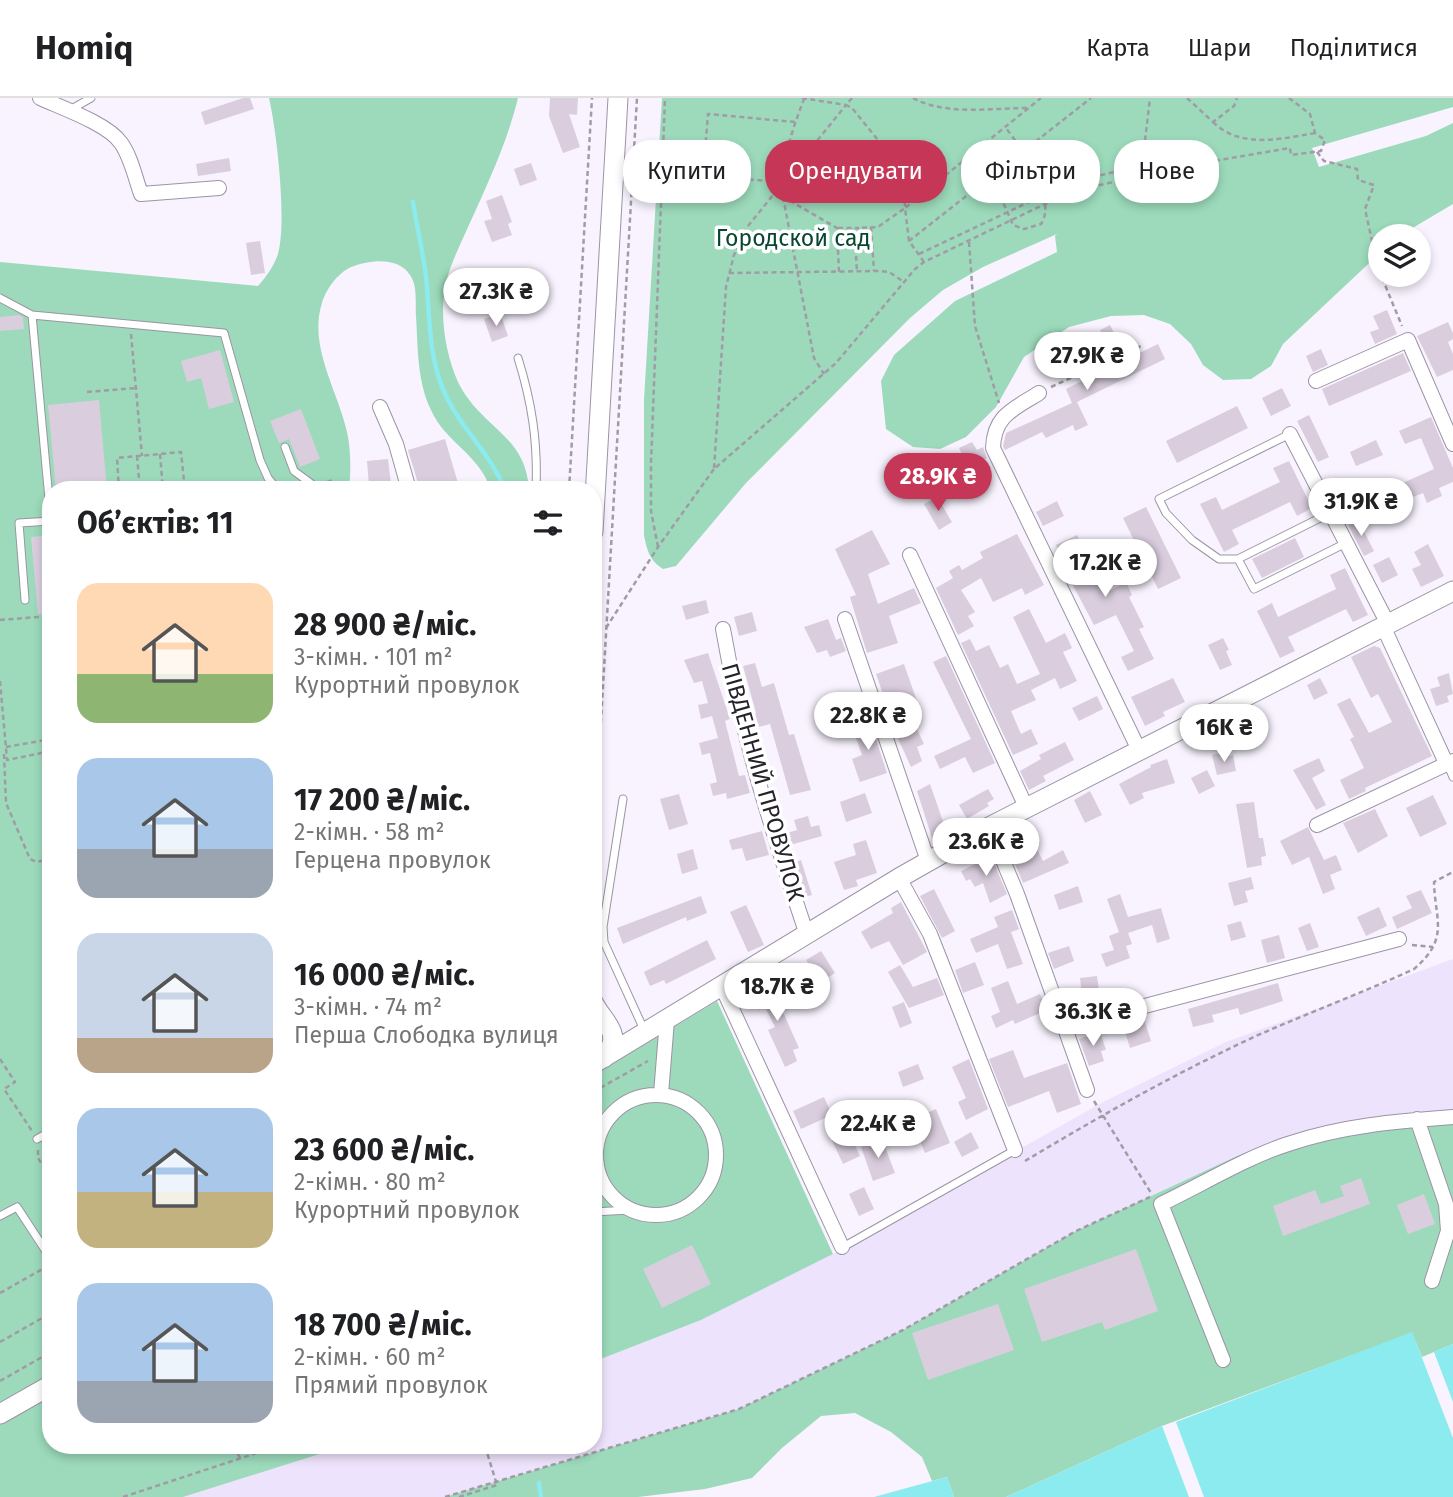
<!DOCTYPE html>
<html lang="uk">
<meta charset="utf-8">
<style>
:root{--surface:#fff;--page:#f2f2f2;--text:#202124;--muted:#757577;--line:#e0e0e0;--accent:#c63656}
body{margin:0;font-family:"Fira Sans",sans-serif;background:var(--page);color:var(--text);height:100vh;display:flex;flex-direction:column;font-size:26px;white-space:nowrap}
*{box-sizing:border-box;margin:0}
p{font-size:23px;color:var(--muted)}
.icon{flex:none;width:38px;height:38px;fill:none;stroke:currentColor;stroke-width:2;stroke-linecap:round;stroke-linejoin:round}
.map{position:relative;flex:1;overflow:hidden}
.details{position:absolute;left:42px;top:383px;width:560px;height:973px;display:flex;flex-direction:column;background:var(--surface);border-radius:28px;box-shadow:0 4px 10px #0003}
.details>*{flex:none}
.guide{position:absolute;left:623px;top:42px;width:665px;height:63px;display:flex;gap:14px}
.controls{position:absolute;left:1368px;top:126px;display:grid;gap:14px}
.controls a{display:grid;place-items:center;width:63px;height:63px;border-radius:50%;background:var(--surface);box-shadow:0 4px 10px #0003;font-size:35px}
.price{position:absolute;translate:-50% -60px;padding:0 16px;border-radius:24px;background:#fff;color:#222;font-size:23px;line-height:46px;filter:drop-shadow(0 2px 4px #0008)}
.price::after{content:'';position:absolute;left:50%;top:42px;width:21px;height:16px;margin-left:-10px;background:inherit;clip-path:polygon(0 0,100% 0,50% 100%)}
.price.active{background:var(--accent);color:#fff}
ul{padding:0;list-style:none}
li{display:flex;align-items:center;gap:21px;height:175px;padding:0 35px}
li span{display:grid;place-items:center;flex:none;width:196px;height:140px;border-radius:21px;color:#555}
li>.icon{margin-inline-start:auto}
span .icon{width:84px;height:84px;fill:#fffc;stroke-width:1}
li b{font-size:30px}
h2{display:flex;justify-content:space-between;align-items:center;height:84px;padding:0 35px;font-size:30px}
.pill{padding:0 24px;border-radius:28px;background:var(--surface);box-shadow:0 4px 10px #0003;font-size:24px;line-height:63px}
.pill.active{background:var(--accent);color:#fff}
header{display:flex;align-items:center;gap:42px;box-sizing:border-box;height:98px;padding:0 35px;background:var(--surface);border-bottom:2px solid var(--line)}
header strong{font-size:33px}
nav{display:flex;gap:38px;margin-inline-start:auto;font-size:24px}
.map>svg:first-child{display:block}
</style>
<header>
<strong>Homiq</strong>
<nav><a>Карта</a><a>Шари</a><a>Поділитися</a></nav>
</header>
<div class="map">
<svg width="1453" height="1399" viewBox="0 0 1453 1399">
<rect width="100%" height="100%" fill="#f8f3fe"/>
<path fill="#eee3fc" d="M1453 861V1015L1286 1039 1237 1058 1076 1133 903 1232 841 1264 739 1311 628 1345 445 1399H183L345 1348H593V1264L701 1222 833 1156 1105 1003 1226 944Z"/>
<path fill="#9cdabb" d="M269 0H518C507 45 487 87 468 129 460 147 451 165 446 184 439 215 445 255 458 284 481 331 526 336 529 392H491C479 356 445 344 431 312 417 283 418 250 416 218 415 206 418 188 410 177 398 158 369 162 351 169 338 175 326 191 322 205 308 248 338 293 347 334 351 352 351 373 349 392H51V1276L0 1305V164L258 188C266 179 274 168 278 156 287 123 277 35 269 0Z
M662 0H1453V9L1312 50 1319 69 1426 38 1453 25V106L1399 138H1381V154L1283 246 1271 268 1251 281 1223 282 1203 267 1191 246 1170 226 1144 217 1111 218 1069 229 1024 259 996 309 966 339 940 351 913 349 886 331 881 283 894 257 955 203 1057 154 1055 138 1057 136 983 169 943 192 910 220 746 385 676 468 663 471C649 462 647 452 644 437V302Z
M717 903 833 1156 701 1222 593 1264V978Z
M1453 1015V1246L1422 1259 1412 1235 1162 1328 1006 1399H954L947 1379 932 1383 922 1359 891 1334 855 1315 821 1318 782 1350 752 1380 705 1391 638 1399H445L739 1311 903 1232 1076 1133 1237 1058 1286 1039 1349 1025Z
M51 1297V1348H345L183 1399H0V1326Z"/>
<path fill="#8bebee" d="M1412 1234 1453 1340V1399H1204L1176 1324Z
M1453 1246V1304L1434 1254Z
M1162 1328 1189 1399H1006Z
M947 1379 954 1399H874Z"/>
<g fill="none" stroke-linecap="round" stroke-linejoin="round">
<path stroke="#8bebee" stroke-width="4.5" d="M413 104C417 129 423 154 426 179 430 216 428 256 443 291 458 328 490 354 505 392
M539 1385 541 1399"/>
</g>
<path fill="#dacede" d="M243 0H250L254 11 205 27 201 14Z
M550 0H578L577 17 569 16 580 49 563 55 549 18Z
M229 60 231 73 198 78 196 66Z
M531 65 537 82 520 88 514 71Z
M502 97 512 124 508 126 512 137 492 144 484 123 492 121 486 103Z
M260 143 265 175 251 177 246 145Z
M1387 212 1397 236 1375 246 1370 234 1379 231 1373 218Z
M500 215 508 238 492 244 484 221Z
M19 217 23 219 24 231 0 233V219Z
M1448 224 1453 235V241L1448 244 1453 256V272L1437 279 1417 238Z
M1110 227 1127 261 1158 246 1165 261 1077 304 1088 327 1075 333 1073 327 1046 340 1042 334 1005 352 1003 348 1006 335 1072 305 1066 291 1117 265 1100 232Z
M1321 251 1328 267 1313 274 1306 258Z
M220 252 234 304 209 311 201 280 187 284 181 263Z
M1403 255 1411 273 1329 308 1322 291Z
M1282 290 1291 308 1271 318 1262 300Z
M99 302 107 392H56L48 307Z
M1237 308 1248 330 1177 365 1166 343Z
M301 311 320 361 300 369 289 341 279 345 270 323Z
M1309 317 1329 359 1318 364 1297 323Z
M1431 319 1453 370V384L1439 390 1442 398 1427 405 1423 395 1403 403 1396 388 1434 371 1421 340 1405 346 1399 333Z
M445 341 460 392H420L408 352Z
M1376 342 1383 357 1356 368 1350 354Z
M972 344 977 352 983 349 987 360 968 369 959 350Z
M388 361 391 386 369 388 367 363Z
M1289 363 1312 410 1297 418 1290 404 1232 432 1239 446 1224 454 1200 406 1216 399 1222 412 1280 384 1273 370Z
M957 365 964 381 941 393 933 377Z
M1377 387 1383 398 1356 411 1351 401Z
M937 399 952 424 939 432 924 406Z
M1057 403 1064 418 1043 428 1036 414Z
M1146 409 1181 480 1158 491 1123 420Z
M1358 422 1374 453 1364 458 1348 427Z
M872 432 890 466 868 476 878 506 914 490 921 505 889 518 898 545 867 555 850 499 856 497 835 451Z
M1017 436 1044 487 1025 497 1022 490 993 504 981 480 961 492 975 514 968 518 974 528 958 537 936 490 953 480 949 473 959 467 962 472 983 460 980 454Z
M51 437V515L38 516 31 439Z
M1077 437 1090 465 1096 462 1111 492 1126 484 1132 497 1129 499 1144 529 1139 531 1154 561 1128 573 1121 559 1134 553 1116 517 1094 527 1067 476 1069 475 1056 447Z
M1295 440 1304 459 1262 480 1252 461Z
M1428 446 1444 478 1421 489 1412 471 1421 467 1414 454Z
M1389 459 1398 477 1382 485 1373 467Z
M1345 470 1368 517 1353 524 1346 511 1288 539 1295 553 1280 560 1257 513 1272 505 1278 519 1336 491 1330 477Z
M706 502 709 515 686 522 682 508Z
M1029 511 1046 545 1065 535 1072 550 1063 554 1077 583 1060 591 1055 580 1031 592 1036 602 1011 613 1021 636 1031 631 1038 646 1013 657 961 545 970 541 976 553 989 547 1000 570 1008 566 1017 586 1040 576 1013 519Z
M752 514 757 533 739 538 734 519Z
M828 521 836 542 841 540 846 553 830 559 827 552 817 555 804 529Z
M1223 540 1229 552 1226 553 1232 567 1220 572 1208 547Z
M1374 548 1380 550 1432 658 1365 690 1366 693 1349 701 1340 682 1364 670 1350 641 1354 639 1337 606 1350 600 1369 635 1392 624 1378 596 1371 600 1351 559Z
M708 555 730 621 725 623 739 678 745 677 750 695 727 701 726 695 713 698 710 686 717 684 710 655 702 657 699 645 718 640 712 618 701 621 698 607 708 605 702 583 694 585 684 562Z
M946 558 995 665 973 675 965 659 940 671 934 658 971 641 933 564Z
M755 565 762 589 774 585 789 637 794 636 811 692 790 697 770 626 755 630 752 616 756 615 743 568Z
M904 566 920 612 906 617 898 594 884 599 876 576Z
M1449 575 1453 596 1447 598 1449 604 1436 608 1430 591 1440 588 1437 579Z
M1173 580 1185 604 1163 614 1165 618 1145 628 1131 599Z
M1320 580 1328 595 1314 602 1307 587Z
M1097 598 1103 611 1079 623 1072 610Z
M916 617 920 628 916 629 924 646 917 649 922 663 911 669 891 625Z
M869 620 887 675 860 684 852 661 862 657 851 626Z
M1065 644 1074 662 1043 678 1046 683 1029 692 1020 673 1041 661 1039 657Z
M1225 654 1226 659 1233 657 1236 673 1217 677 1212 657Z
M1319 660 1325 673 1312 680 1326 707 1316 712 1293 672Z
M1167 661 1175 685 1142 695 1144 700 1130 707 1119 686 1151 669 1150 667Z
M1207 672 1215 688 1199 696 1191 680Z
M930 686 947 735 932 740 917 693Z
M988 691 994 701 987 705 989 708 967 721 959 707Z
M1090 693 1102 717 1085 725 1074 702Z
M865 695 872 715 846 724 840 704Z
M679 696 688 726 669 732 660 701Z
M1433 697 1447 726 1420 739 1406 710Z
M1254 704 1259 740H1263L1266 758 1261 759 1262 767 1247 770 1236 706Z
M1375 711 1388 738 1358 755 1343 725Z
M808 718 811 729 819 727 822 738 790 747 787 735 797 732 794 722Z
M1025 727 1043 763 1063 752 1069 765 1023 785 1003 738Z
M1308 729 1324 762 1336 757 1342 772 1330 777 1335 791 1323 796 1309 759 1292 767 1280 743Z
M762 733 769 757 746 763 742 750 732 752 729 742Z
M866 742 877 775 856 782 858 788 844 792 834 764 856 757 853 746Z
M693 751 698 771 682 776 677 756Z
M991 758 1007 796 990 805 983 785 975 789 970 781 966 783 961 773Z
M801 762 812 797 805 799 793 765Z
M1251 779 1254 791 1245 793 1248 804 1234 808 1228 785Z
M1078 788 1083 804 1059 812 1054 797Z
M934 791 955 833 942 840 920 798Z
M1421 792 1432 815 1397 831 1392 819 1412 810 1406 798Z
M1120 796 1128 819 1161 810 1170 841 1157 845 1152 827 1128 835 1132 846 1126 848 1130 860 1106 869 1101 856 1114 852 1109 838 1119 834 1107 801Z
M701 798 707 815 687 823 686 819 623 846 617 830Z
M901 804 927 854 903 867 889 843 871 851 861 834 893 815 891 810Z
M746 807 764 847 748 854 730 814Z
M1379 809 1387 828 1366 838 1357 819Z
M1012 812 1019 831 1011 834 1023 866 1007 871 998 846 976 855 970 841 998 829 994 819Z
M1241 823 1246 839 1231 843 1227 827Z
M1310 825 1319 849 1307 853 1298 830Z
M1279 837 1285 860 1267 865 1261 842Z
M707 842 716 861 666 886 664 882 650 888 644 874Z
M1069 848 1074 863 1054 871 1048 855Z
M821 853 835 875 821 884 806 862Z
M975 864 984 887 963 895 955 872Z
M900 867 913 889 937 880 944 897 909 910 888 874Z
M1097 878 1101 907 1089 908 1087 898H1082L1080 880Z
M769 883 799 950 793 952 797 963 785 969 768 932 775 929 765 909 759 912 750 892Z
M1008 883 1017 906 1040 896 1047 912 1015 926 1013 922 996 930 991 918 1000 914 991 890Z
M1278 885 1283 903 1240 917 1238 910 1212 917 1214 924 1193 929 1188 911Z
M904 904 912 925 900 930 892 909Z
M1144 921 1151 943 1130 950 1123 927Z
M1100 934 1106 952 1101 953 1104 963 1089 968 1079 941Z
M1013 952 1024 980 1067 965 1081 1006 1057 1015 1049 993 1008 1009 989 961Z
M969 961 988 1011 966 1022 958 1004 966 1000 952 969Z
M918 966 924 981 903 989 898 974Z
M824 999 832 1017 801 1031 793 1013Z
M936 1011 950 1045 925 1055 911 1022Z
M847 1030 860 1058 843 1066 830 1038Z
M971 1034 979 1050 962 1059 954 1044Z
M882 1041 895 1075 873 1083 861 1049Z
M1361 1080 1370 1106 1283 1138 1273 1108 1315 1092 1321 1106 1344 1098 1340 1088Z
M864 1089 874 1111 859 1118 849 1096Z
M1424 1096 1435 1126 1408 1136 1397 1107Z
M692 1147 711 1186 662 1210 643 1171Z
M1136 1151 1158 1213 1105 1232 1102 1224 1042 1244 1024 1191Z
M998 1206 1014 1252 928 1282 912 1235Z"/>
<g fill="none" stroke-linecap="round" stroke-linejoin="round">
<defs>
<path id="lane" d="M68 13 91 0
M0 200 32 217 224 235 260 362 268 380 278 392
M518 260C532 305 538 344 536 392
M1290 336 1159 401 1166 415 1192 442 1219 461H1238L1330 415
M285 349 294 373 320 392
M1238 461 1254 491 1346 445
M25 502 19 425 51 423 32 217
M1447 665 1453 679
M623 701 603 829 604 844 645 934
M37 1041 51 1033
M593 1114 630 1112
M0 1118 17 1109 51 1161
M843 1149 1015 1052"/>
<path id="street" d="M40 0C62 10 108 26 121 45 131 59 135 79 141 96L219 90
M1316 283 1408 242 1453 346
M1039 295C1014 311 994 317 993 350L1139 652
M380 309 396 346 409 392
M1290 336 1388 526
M910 457 1026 709
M845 521 928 763
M1383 528 1446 665
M723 531C741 635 773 736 807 837
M1317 727 1453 663
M989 729 1017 796 1087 992
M899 780 930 836 1015 1052
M722 889 842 1149
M1065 929 1399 841
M661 996 667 922
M596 1057a60 60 0 1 1 120 0a60 60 0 1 1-120 0Z
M1417 1021 1446 1106 1448 1133 1432 1183
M1223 1262 1161 1106C1201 1087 1247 1059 1288 1046 1341 1028 1397 1023 1453 1019"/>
<path id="secondary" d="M593 434 618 0
M593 904C603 925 625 935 604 960
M593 966 899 780 989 729 1453 493
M0 1316 51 1287"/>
</defs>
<use href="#lane" stroke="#9b94a4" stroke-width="9"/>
<use href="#street" stroke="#9b94a4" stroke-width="16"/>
<use href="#secondary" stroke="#9b94a4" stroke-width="21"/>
<path stroke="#a09ca5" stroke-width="2.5" stroke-dasharray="5 3.5" stroke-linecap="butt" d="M802 0 846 7 748 128 734 157 726 189 714 371 836 265 915 171 924 164 1070 94 1178 69 1290 50 1291 57 1321 53 1325 42 1315 35 1310 16 1289 0
M852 0 846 7 852 10 904 74 905 110 878 129 858 130
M913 0C946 18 992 10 1028 10
M1187 0 1213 24 1234 8 1237 0
M795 24 708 16 703 78 783 84 797 92 905 89 914 83
M1213 24C1240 51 1281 41 1315 35
M1317 54 1324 63 1357 71 1358 82 1374 87 1365 111 1378 170 1402 228
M973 55 992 79 1013 127 1024 131 1041 126C1058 101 1021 49 1005 29
M905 75 926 94
M1144 76 1142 68 1150 0
M787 79C781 59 797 20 804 1
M775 94 837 130 839 174
M1070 94 1068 85 1169 61V85L1157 98C1141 103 1130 95 1121 82
M783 99 814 260 824 276
M871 129 874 173
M838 130H852
M855 140 852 141V130H858V140H855L857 174
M909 143 905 110 1041 0
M969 144 975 228 999 305
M919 156 1067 86
M924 164 909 143 1091 0
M729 175 879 173 889 174 904 184
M131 236 142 358
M1051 289 1143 247
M87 294 136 290
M160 356 163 392
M137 358 140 392
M327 384 333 382 337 392
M107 389 119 388
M119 392 117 360 181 354 185 392
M569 392 592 0
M658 449 651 413V365L665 0
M0 522 51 518
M606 530 658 449 714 371
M0 583 7 662 51 653
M6 649 51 641
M4 656 6 705 30 761 36 764 51 761
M593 761 637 0
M1412 847 1433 849
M0 961 15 984 4 991 32 1033
M593 994 648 963
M1094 1003 1151 1095
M38 1052V1060L51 1081
M1025 1063C1100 1018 1176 975 1256 938 1308 915 1362 895 1414 871 1450 840 1435 823 1434 784L1453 774
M0 1195 46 1169
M0 1244 51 1215
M0 1283 51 1254
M234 1348 240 1360
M123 1399 278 1348
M445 1399 739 1311 903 1232 1076 1133 1150 1099
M459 1399 497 1387"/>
<use href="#lane" stroke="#fff" stroke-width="7"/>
<use href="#street" stroke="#fff" stroke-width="14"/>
<use href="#secondary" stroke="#fff" stroke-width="19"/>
<path stroke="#a09ca5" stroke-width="2.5" stroke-dasharray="5 3.5" stroke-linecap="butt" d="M485 1348 497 1387"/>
</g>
<g text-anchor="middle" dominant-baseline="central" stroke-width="7" stroke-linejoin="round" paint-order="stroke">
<g font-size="23" fill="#08472f" stroke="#fff">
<text x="793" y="140">Городской сад</text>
</g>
<g font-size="23" fill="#252229" stroke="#fff">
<text transform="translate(763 684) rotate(74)">ПІВДЕННИЙ ПРОВУЛОК</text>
</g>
</g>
</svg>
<div class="controls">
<a><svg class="icon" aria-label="layers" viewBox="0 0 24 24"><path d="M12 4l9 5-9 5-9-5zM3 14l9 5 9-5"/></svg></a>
</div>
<b class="price" style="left:496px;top:230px">27.3K ₴</b>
<b class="price" style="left:1087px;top:294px">27.9K ₴</b>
<b class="price active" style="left:938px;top:415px">28.9K ₴</b>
<b class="price" style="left:1361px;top:440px">31.9K ₴</b>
<b class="price" style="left:1105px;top:501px">17.2K ₴</b>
<b class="price" style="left:868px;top:654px">22.8K ₴</b>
<b class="price" style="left:1224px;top:666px">16K ₴</b>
<b class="price" style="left:986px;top:780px">23.6K ₴</b>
<b class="price" style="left:777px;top:925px">18.7K ₴</b>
<b class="price" style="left:1093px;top:950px">36.3K ₴</b>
<b class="price" style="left:878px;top:1062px">22.4K ₴</b>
<div class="guide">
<a class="pill">Купити</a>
<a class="pill active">Орендувати</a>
<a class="pill">Фільтри</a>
<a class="pill">Нове</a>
</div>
<section class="details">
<h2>Об’єктів: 11<svg class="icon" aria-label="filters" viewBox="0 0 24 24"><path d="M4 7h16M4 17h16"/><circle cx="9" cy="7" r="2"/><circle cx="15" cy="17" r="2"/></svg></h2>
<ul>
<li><span style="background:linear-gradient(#ffd9b3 65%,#8fb573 0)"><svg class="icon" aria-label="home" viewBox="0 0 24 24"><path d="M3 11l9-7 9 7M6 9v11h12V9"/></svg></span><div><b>28 900 ₴/міс.</b><p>3-кімн. · 101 m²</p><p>Курортний провулок</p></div></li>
<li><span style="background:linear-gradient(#a9c7e8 65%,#9aa5b1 0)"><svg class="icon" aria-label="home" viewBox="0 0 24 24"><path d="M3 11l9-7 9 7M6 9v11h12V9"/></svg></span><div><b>17 200 ₴/міс.</b><p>2-кімн. · 58 m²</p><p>Герцена провулок</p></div></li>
<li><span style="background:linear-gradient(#c9d6e8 75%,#b9a48a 0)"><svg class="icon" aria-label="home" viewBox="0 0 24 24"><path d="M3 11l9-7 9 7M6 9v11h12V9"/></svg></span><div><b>16 000 ₴/міс.</b><p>3-кімн. · 74 m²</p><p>Перша Слободка вулиця</p></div></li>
<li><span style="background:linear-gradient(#a9c7e8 60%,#c2b280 0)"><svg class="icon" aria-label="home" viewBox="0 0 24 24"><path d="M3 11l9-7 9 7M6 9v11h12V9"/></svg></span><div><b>23 600 ₴/міс.</b><p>2-кімн. · 80 m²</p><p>Курортний провулок</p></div></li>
<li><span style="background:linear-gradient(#a9c7e8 70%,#9aa5b1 0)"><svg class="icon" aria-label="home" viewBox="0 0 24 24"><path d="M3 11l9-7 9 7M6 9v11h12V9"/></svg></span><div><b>18 700 ₴/міс.</b><p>2-кімн. · 60 m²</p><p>Прямий провулок</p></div></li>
</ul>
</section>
</div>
